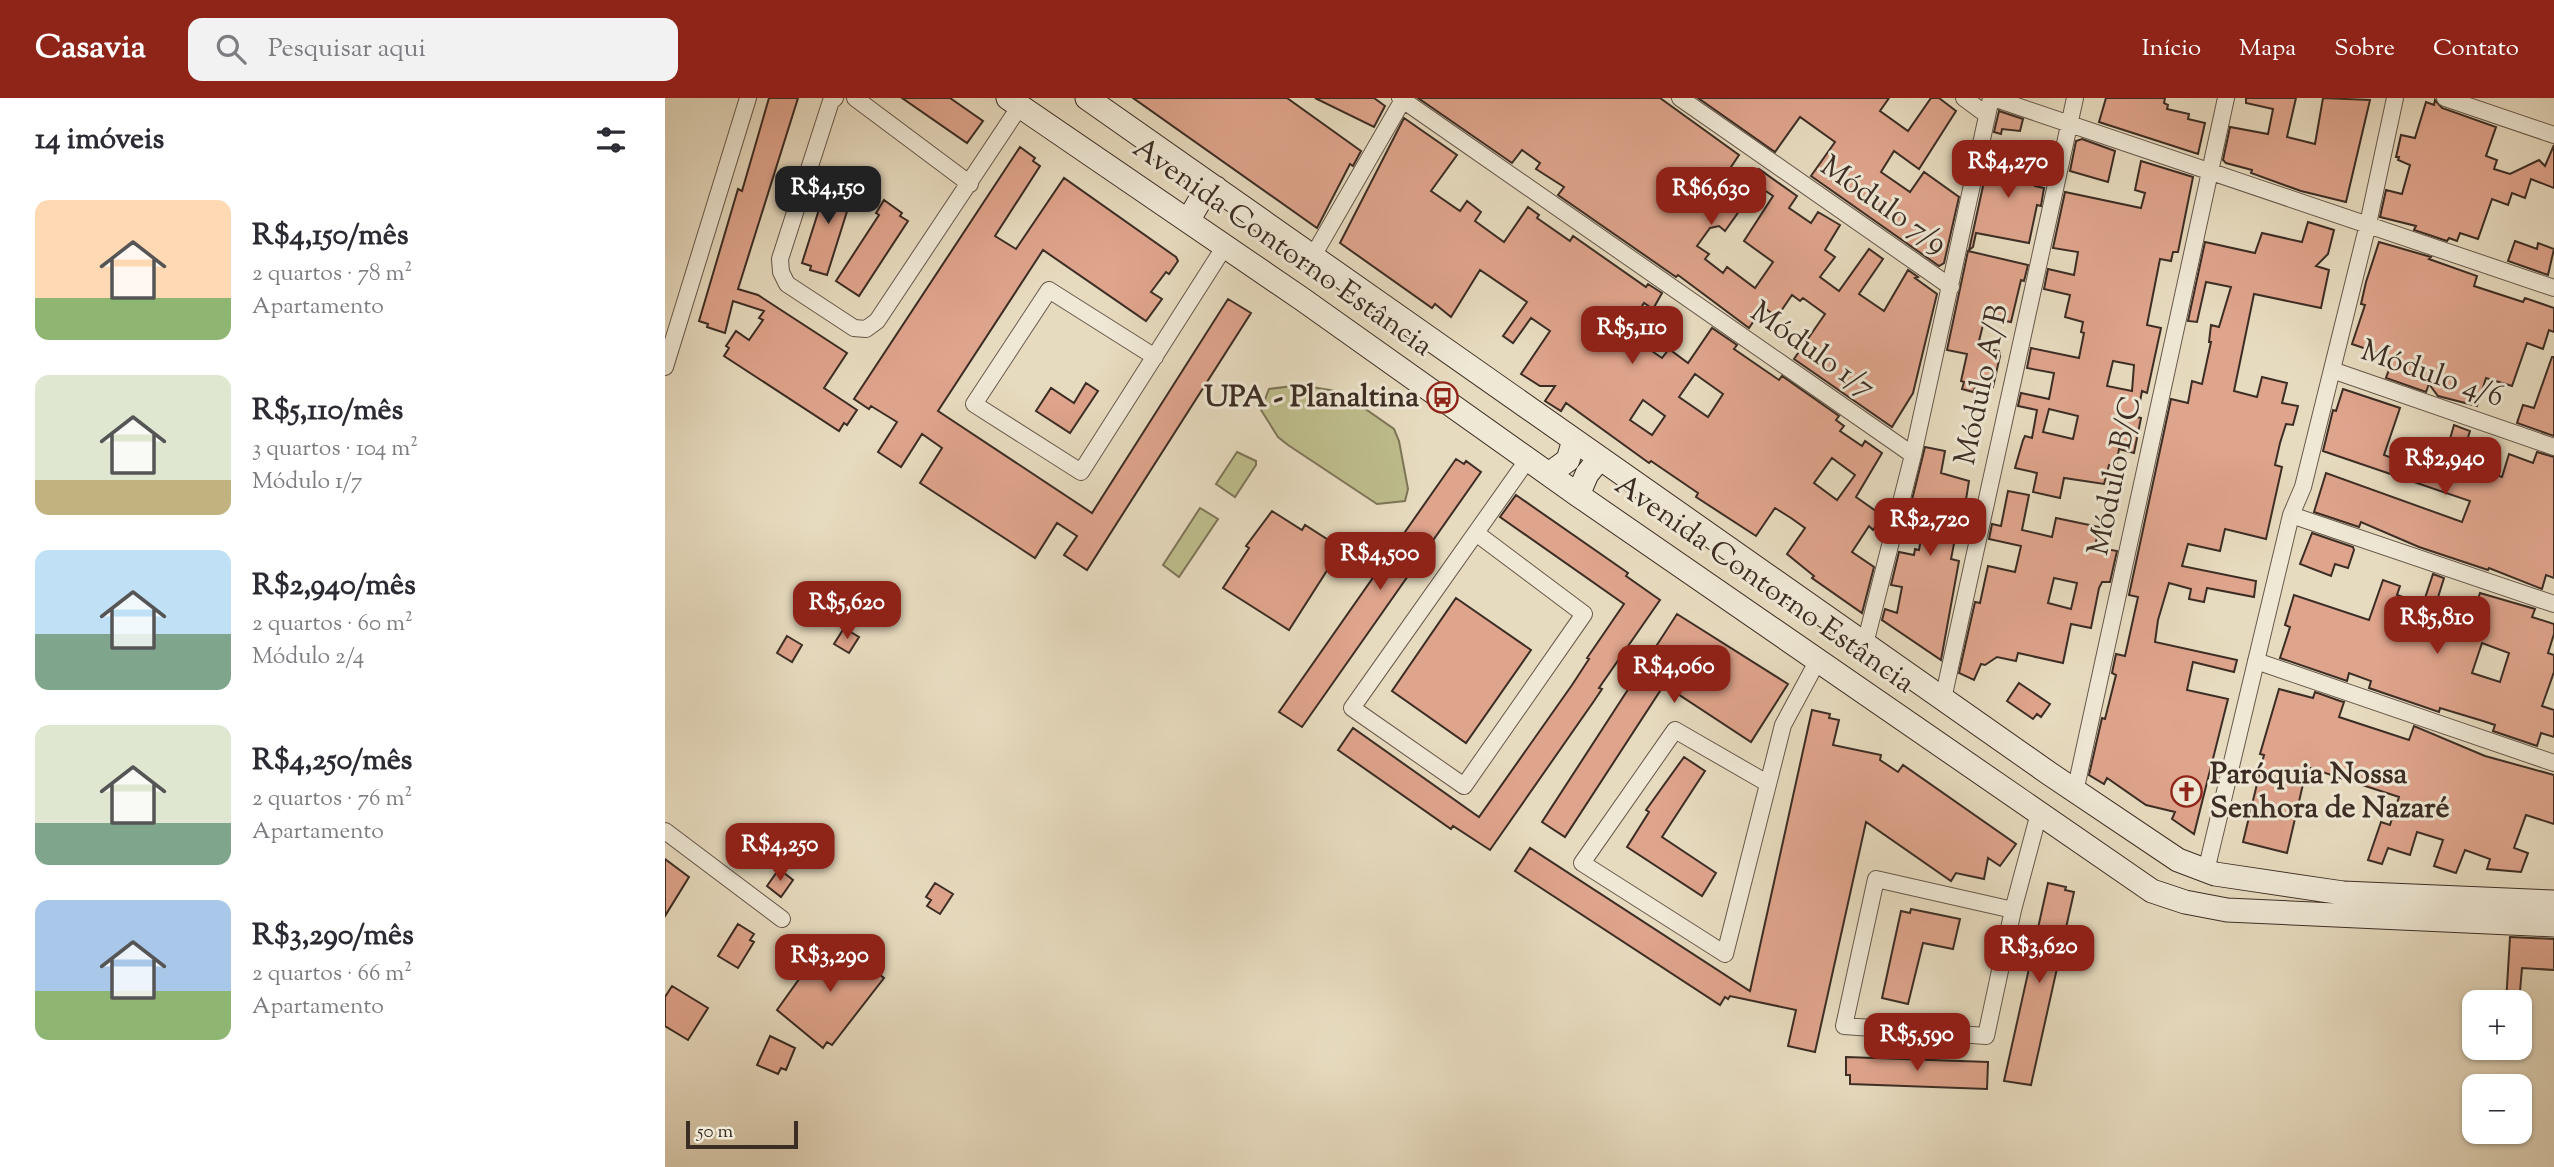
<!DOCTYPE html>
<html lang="pt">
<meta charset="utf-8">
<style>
:root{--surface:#fff;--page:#f2f2f3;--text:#2b2b33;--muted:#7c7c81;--accent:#8f2418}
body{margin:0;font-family:"Sorts Mill Goudy",serif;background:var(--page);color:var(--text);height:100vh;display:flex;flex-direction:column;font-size:26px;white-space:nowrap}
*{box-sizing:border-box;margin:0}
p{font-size:23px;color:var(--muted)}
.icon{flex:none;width:38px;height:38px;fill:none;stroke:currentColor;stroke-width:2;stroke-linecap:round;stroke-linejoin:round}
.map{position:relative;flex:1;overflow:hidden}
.panel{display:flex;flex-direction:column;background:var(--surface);width:665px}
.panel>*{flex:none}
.tools{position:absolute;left:1797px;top:892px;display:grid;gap:14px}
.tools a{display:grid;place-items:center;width:70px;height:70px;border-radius:14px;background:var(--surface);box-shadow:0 2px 5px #0004;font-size:35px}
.scale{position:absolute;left:21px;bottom:18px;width:112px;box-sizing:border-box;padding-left:7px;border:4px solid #3c2d24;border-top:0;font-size:19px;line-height:24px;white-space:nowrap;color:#3c2d24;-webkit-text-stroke:5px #efe8d5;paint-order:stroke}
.price{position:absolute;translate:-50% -60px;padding:0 16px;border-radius:14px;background:var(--accent);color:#fff;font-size:23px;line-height:46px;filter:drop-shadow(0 2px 4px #0008)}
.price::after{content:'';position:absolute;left:50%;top:42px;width:21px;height:16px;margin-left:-10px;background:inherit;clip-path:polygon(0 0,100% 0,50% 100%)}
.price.on{background:#222;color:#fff}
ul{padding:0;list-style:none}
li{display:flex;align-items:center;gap:21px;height:175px;padding:0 35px}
li span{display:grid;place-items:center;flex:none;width:196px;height:140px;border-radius:14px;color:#555}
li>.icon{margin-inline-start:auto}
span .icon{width:84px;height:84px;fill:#fffc;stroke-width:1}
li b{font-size:30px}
h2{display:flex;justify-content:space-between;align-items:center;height:84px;padding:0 35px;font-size:30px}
header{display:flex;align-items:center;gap:42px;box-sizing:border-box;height:98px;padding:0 35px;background:var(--accent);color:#fff}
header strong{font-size:33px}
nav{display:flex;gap:38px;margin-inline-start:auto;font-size:24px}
.search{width:490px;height:63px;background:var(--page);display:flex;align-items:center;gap:18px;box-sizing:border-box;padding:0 24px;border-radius:14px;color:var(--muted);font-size:26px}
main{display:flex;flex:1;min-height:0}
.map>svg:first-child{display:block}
</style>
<header>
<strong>Casavia</strong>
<div class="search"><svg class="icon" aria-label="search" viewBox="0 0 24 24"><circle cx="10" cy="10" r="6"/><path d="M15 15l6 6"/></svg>Pesquisar aqui</div>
<nav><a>Início</a><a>Mapa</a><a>Sobre</a><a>Contato</a></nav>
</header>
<main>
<section class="panel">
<h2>14 imóveis<svg class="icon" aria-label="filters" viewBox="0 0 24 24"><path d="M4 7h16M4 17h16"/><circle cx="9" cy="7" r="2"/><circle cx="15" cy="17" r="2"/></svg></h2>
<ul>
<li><span style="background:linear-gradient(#ffd9b3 70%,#8fb573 0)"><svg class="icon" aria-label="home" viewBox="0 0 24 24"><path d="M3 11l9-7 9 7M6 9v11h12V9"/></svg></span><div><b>R$4,150/mês</b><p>2 quartos · 78 m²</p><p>Apartamento</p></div></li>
<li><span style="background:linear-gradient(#dfe7d0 75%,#c2b280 0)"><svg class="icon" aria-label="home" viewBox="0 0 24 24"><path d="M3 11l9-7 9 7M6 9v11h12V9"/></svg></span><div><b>R$5,110/mês</b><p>3 quartos · 104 m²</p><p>Módulo 1/7</p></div></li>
<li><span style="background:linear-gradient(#bfe0f5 60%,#7fa58c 0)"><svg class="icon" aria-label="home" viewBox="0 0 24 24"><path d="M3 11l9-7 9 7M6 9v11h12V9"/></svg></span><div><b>R$2,940/mês</b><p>2 quartos · 60 m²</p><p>Módulo 2/4</p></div></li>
<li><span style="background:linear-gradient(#dfe7d0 70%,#7fa58c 0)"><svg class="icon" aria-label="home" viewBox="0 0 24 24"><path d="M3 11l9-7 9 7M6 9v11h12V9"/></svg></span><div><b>R$4,250/mês</b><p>2 quartos · 76 m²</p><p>Apartamento</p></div></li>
<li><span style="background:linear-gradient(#a9c7e8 65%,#8fb573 0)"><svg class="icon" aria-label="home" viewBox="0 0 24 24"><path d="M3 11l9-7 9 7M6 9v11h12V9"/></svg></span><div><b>R$3,290/mês</b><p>2 quartos · 66 m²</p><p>Apartamento</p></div></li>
</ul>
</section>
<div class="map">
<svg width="1889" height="1069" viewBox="0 0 1889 1069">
<rect width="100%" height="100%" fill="#e7dbbf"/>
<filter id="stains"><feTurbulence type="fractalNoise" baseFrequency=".00286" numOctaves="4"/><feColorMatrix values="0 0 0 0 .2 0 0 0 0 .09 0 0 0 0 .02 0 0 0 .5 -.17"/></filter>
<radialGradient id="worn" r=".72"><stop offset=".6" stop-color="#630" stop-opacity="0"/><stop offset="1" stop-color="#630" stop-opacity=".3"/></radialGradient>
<path fill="#bebd8c" stroke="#7d7558" stroke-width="2" d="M635 287 676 294 729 331 734 343 743 391 740 403 712 406 623 347 613 339 596 312 604 291Z
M572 354 591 363V367L570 399 551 386Z
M535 410 553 421 514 479 498 467Z"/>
<path fill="#dfa48c" stroke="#3c2d24" stroke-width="2" fill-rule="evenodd" d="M104 0H133L73 191 93 197 182 255 159 290 192 312 182 327 179 325 174 333 59 258 64 250 61 248 71 233 84 242 98 222 94 220 99 213 68 203 60 235 42 229 43 226 34 223 73 91 77 93Z
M237 0H285L318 23 302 45Z
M468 0H622L696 53 688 68 685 66 652 130Z
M650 0H709L720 8 709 29Z
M753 0H995L1074 57 1066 69 1092 88 1060 133 1054 128 1045 130 1032 148 1044 156 1040 161 1058 175 1062 169 1090 190 1108 164 1079 143 1108 98 1086 83 1094 71 1132 98 1124 110 1146 125 1153 114 1175 127 1160 152 1170 159 1155 179 1174 193 1204 151 1218 161 1194 196 1219 213 1243 172 1253 179 1250 180 1272 196 1248 295 1227 329 1129 261 1160 216 1138 200 1135 203 1127 197 1112 219 1098 209 1084 230 1013 177 1011 179 893 97 899 89 871 71 875 65 857 52 847 65Z
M1033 0H1224L1215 13 1243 33 1266 0H1274L1291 13 1254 71 1229 53 1216 74 1245 94 1259 74 1294 99 1279 165 1274 168 1146 78 1170 44 1135 19 1110 54Z
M1441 0H1500L1499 5 1503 7 1502 11 1524 16 1523 21 1540 25 1533 56 1434 24Z
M1581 0H1631L1622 39 1650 46 1658 0 1705 2 1681 104 1636 93 1586 75 1587 72 1561 65 1558 62 1565 29 1603 36 1608 11 1581 5Z
M1770 2 1777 10 1831 29 1821 58 1832 62 1829 71 1845 76 1874 62 1880 68 1889 47V90L1866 81 1860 100 1847 95 1843 107 1827 101 1813 141 1795 135 1792 143 1784 140 1782 143 1749 132 1751 128 1715 119 1721 92 1737 96 1745 67 1733 62 1734 59H1731L1736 37 1750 40 1761 4 1769 7Z
M1334 13 1358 21 1355 33 1337 31 1336 36 1329 34Z
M739 20 792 57 766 93 795 113 802 103 816 114 810 123 839 144 863 109 874 117 872 120 905 143 908 138 981 189 983 186 997 195 988 211 979 205 964 228 972 234 968 240 997 260 1004 251 1023 265 1047 230 1072 247 1069 251 1114 282 1117 278 1174 318 1171 322 1179 328 1175 333 1197 348 1200 343 1217 355 1191 399 1218 418 1208 432 1204 428 1187 454 1209 469 1197 515 1147 480 1149 478 1122 456 1140 430 1126 420 1110 410 1091 438 1031 399 1033 395 986 363 984 365 901 305 896 313 880 303 890 288H875L856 276 885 233 866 220 848 245 838 238 862 204 815 172 786 219 770 206 767 210 675 145ZM1030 276 1058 296 1043 319 1014 299ZM978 302 1000 318 987 337 965 322ZM1167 360 1190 377 1172 402 1149 385Z
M1417 41 1450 53 1443 84 1405 73 1411 43Z
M355 49 370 60 368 63 375 68 330 138 351 151 399 80 511 159 513 163 504 176 501 174 486 194 497 201 481 223 378 152 273 313 427 415 563 201 586 215 422 472 399 457 412 438 392 425 370 460 255 385 277 350 257 336 236 369 213 354 232 324 206 308 204 311 189 301Z
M1325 56 1375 67 1370 88 1379 90 1376 108 1372 107 1364 145 1311 135 1308 149 1304 152Z
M1476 63 1528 79 1513 154H1508L1506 163 1495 161 1482 227 1496 230 1482 295 1477 293 1472 319 1476 320 1469 355 1454 351 1451 368 1444 367 1439 386 1399 380 1395 400 1368 394 1372 375 1350 370 1358 342 1360 338 1367 340 1372 312 1353 308 1356 295 1384 301 1389 275 1362 270 1366 250 1414 260 1419 235 1416 234 1418 224 1400 219 1405 197 1379 191 1383 171 1409 177 1413 154 1388 150 1400 94 1476 110 1480 95 1470 92ZM1448 263 1469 267 1467 293 1442 288ZM1384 311 1413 318 1408 341 1378 334Z
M164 80 190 88 162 177 145 172 146 168 137 165Z
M219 102 237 115 235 118 243 123 194 198 171 183 214 117 211 115Z
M1643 124 1669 132 1663 156 1651 168 1664 172 1656 210 1589 196 1569 293 1592 299 1597 279 1622 285 1617 305 1633 308 1628 327 1621 326 1615 345 1610 367 1617 369 1601 441 1560 431 1555 453 1523 446 1517 468 1591 483 1589 499 1542 490 1539 504 1524 501 1526 491 1504 485 1493 522 1490 544 1572 562 1569 574 1528 564 1522 592 1563 601 1529 736 1507 721 1510 714 1481 707 1442 680 1439 686 1424 677 1437 620 1440 621 1451 577 1447 575 1451 556 1460 558 1473 499 1464 497 1506 301 1523 305 1527 283 1537 286 1546 244H1544L1546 227 1554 229 1566 189 1541 184 1532 224 1523 223 1540 144 1590 155 1597 135 1637 144Z
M1850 143 1872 151 1873 145 1889 151 1883 177 1843 163Z
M1714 144 1766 159 1764 161 1812 178 1809 188 1858 204 1860 200 1889 210V234L1884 232 1878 251 1862 245 1847 288 1821 280 1812 308 1773 298 1764 286 1761 294 1721 280 1728 260 1687 246 1700 207 1696 206 1701 184Z
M1303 153 1363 167 1359 183 1356 182 1346 224 1320 219 1314 243 1325 245 1324 251 1334 253 1335 258 1328 289 1312 286 1308 294 1297 291 1299 284 1296 283 1302 256 1282 252Z
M1887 259H1889V338L1852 325 1858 307 1869 310Z
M421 285 433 293 405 335 371 313 386 290 409 305Z
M1678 291 1735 310 1719 357 1755 371 1762 352 1780 358 1789 327 1805 333 1795 364 1837 379 1844 356 1868 365 1872 354 1889 359V480L1881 477 1877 491 1824 470 1823 472 1754 449 1696 424 1694 429 1649 414 1661 375 1797 424 1805 403 1658 353 1668 312 1671 313Z
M1260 349 1280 353 1276 375 1304 383 1298 420H1294L1286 461 1294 463 1276 562 1217 522 1220 511 1232 515 1237 489 1226 487 1234 454 1249 457 1250 451 1254 452 1261 413 1245 410Z
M791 361 799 366 801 363 816 374 637 629 614 614Z
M1343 393 1364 397 1357 432 1387 439 1391 420 1434 429 1430 449 1452 453 1445 484H1437L1434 490 1426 530 1406 526 1398 565 1353 555 1351 563 1332 559 1320 567 1316 566 1309 582 1294 575 1310 504 1315 505 1323 468 1350 474 1356 448 1324 441 1327 426 1336 428ZM1389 480 1412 485 1406 511 1383 505Z
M851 397 963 475 961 478 995 502 934 590 937 591 929 603 825 752 788 728 786 731 673 652 688 630 814 719 907 587 924 561 922 560 959 506 835 419Z
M607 413 637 432 640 427 676 450 685 448 684 459 671 477 663 471 624 532 558 490 584 450 581 448Z
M1647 435 1688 449 1689 452 1683 470 1670 466 1666 478 1635 466Z
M1768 476 1779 480 1769 512 1805 524 1815 495 1870 511 1867 519 1889 526V536L1883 555 1889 557V574L1877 608 1889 612V639L1876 635 1872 648 1828 633 1830 627 1818 623 1775 610 1774 614 1704 590 1706 583 1684 575 1682 583 1615 560 1625 529 1620 527 1629 497 1704 522 1718 482 1735 488 1732 497 1758 506ZM1817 545 1844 555 1835 584 1807 575Z
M791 500 866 552 801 645 727 593Z
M1012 516 1123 586 1086 644 999 587 900 739 877 724Z
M179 530 194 539 184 555 169 546Z
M122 538 137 547 127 564 112 555Z
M1354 585 1385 606 1376 619 1372 616 1368 621 1342 603Z
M1614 591 1648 600 1650 594 1675 603 1679 604 1674 619 1744 642 1749 628 1820 658 1889 677V726L1861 717 1849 750 1863 755 1856 774 1822 771 1825 761 1800 752 1791 775 1769 768 1778 742 1752 734 1745 757 1723 750 1717 766 1703 762 1716 724 1725 727 1734 699 1642 669 1622 755 1578 744 1599 657 1595 656Z
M1147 612 1165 616 1164 620 1174 622 1168 647 1216 657 1215 662 1233 674 1238 667 1351 746 1335 768 1323 760 1319 781 1291 775 1286 783 1201 724 1150 954 1123 948 1131 912 1065 898 1063 901 1060 899 1055 907 850 773 865 750 1085 893Z
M1019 659 1040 673 997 739 1051 775 1037 798 962 749 984 714 981 712Z
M0 761 24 779 0 818Z
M114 771 128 782 116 799 102 788Z
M270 785 288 796 275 816 262 808 266 802 261 799Z
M1383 785 1401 789 1400 792 1409 794 1372 960 1366 987 1339 983Z
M1246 811 1295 821 1288 851 1258 845 1243 906 1217 900 1236 813 1245 815Z
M73 826 89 836 85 842 89 844 73 870 53 858Z
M173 838 191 851 187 856 219 880 167 947 162 944 158 950 112 912 147 863 151 866Z
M1845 839 1889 841V872L1857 870 1854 905H1841Z
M7 888 43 910 23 942 0 928V899Z
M105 938 130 950 121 972 116 970 113 976 92 967Z
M1181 959 1323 964 1322 991 1185 986V977H1181Z"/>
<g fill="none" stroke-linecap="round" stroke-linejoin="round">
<defs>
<path id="street" d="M170 0 166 3 115 161 116 174 122 186 189 230 201 231 212 223 355 8
M190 0 305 86
M735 0 1248 357
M1015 0 1286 189
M1299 0 1322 17
M1328 0 1889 190
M1780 0 1889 37
M648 158 739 0
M490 259 384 192 309 306 416 374 560 148
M0 269 83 0
M1667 272 1889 349
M1626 417 1889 506
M811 435 919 516 799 688 687 610 863 361
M1200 546 1248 357 1326 0
M1591 563 1889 665
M1278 601 1410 0
M1102 685 1010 632 917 765 1060 856 1118 627 1153 562
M1410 694 1561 0
M0 733 117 821
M1541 773 1626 417 1638 389 1703 126 1730 0
M1348 812 1321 938 1179 928 1211 781 1348 812 1374 715"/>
<path id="secondary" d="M343 0 637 201 913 397 1487 793 1520 804 1562 812 1889 827
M422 0 1385 676 1513 762 1550 776 1678 795 1889 804
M523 123 534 104 551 90
M884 376 903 362 909 342
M913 397 922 376 935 360"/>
</defs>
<use href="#street" stroke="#67584b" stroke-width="18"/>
<use href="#secondary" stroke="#3c2d24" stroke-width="25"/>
<use href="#street" stroke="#efe8d5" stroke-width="16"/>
<use href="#secondary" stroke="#efe8d5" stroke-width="23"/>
</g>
<defs>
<symbol id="bus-ring" viewBox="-11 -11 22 22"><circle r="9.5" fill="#efe8d5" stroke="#8f2418" stroke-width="1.5"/><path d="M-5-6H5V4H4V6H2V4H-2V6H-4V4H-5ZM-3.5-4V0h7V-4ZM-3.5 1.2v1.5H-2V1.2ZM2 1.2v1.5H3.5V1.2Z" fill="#8f2418"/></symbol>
<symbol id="church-ring" viewBox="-11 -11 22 22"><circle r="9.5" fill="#efe8d5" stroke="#8f2418" stroke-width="1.5"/><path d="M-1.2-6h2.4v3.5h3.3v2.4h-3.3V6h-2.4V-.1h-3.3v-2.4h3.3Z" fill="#8f2418"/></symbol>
</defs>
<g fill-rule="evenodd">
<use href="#bus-ring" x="760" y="282" width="35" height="35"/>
<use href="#church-ring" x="1504" y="676" width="35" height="35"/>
</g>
<g text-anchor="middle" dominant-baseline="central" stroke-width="6" stroke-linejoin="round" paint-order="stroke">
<g font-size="30" fill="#3c2d24" stroke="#efe8d5">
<text transform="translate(1218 108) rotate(35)">Módulo 7/9</text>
<text transform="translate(617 150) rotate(35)">Avenida Contorno Estância</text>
<text transform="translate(1147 253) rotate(35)">Módulo 1/7</text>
<text transform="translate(1767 277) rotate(19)">Módulo 4/6</text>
<text transform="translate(1318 287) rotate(-78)">Módulo A/B</text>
<text transform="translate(1451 378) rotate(-78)">Módulo B/C</text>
<text transform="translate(1099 487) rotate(35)">Avenida Contorno Estância</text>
</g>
<g font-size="30" font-weight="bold" fill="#3c2d24" stroke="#efe8d5" text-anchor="end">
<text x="754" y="300">UPA - Planaltina</text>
<text x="1545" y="677" text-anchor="start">Paróquia Nossa<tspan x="1545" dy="34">Senhora de Nazaré</tspan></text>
</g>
</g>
<rect width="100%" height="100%" filter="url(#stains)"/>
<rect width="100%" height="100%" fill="url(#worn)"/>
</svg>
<div class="tools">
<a>+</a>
<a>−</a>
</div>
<div class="scale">50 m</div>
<b class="price" style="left:1343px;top:102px">R$4,270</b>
<b class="price on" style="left:163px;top:128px">R$4,150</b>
<b class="price" style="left:1046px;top:129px">R$6,630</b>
<b class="price" style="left:967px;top:268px">R$5,110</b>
<b class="price" style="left:1780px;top:399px">R$2,940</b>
<b class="price" style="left:1265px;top:460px">R$2,720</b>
<b class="price" style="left:715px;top:494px">R$4,500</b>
<b class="price" style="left:182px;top:543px">R$5,620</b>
<b class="price" style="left:1772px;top:558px">R$5,810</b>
<b class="price" style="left:1009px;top:607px">R$4,060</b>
<b class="price" style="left:115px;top:785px">R$4,250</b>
<b class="price" style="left:1374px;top:887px">R$3,620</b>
<b class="price" style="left:165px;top:896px">R$3,290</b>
<b class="price" style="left:1252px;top:975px">R$5,590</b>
</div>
</main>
